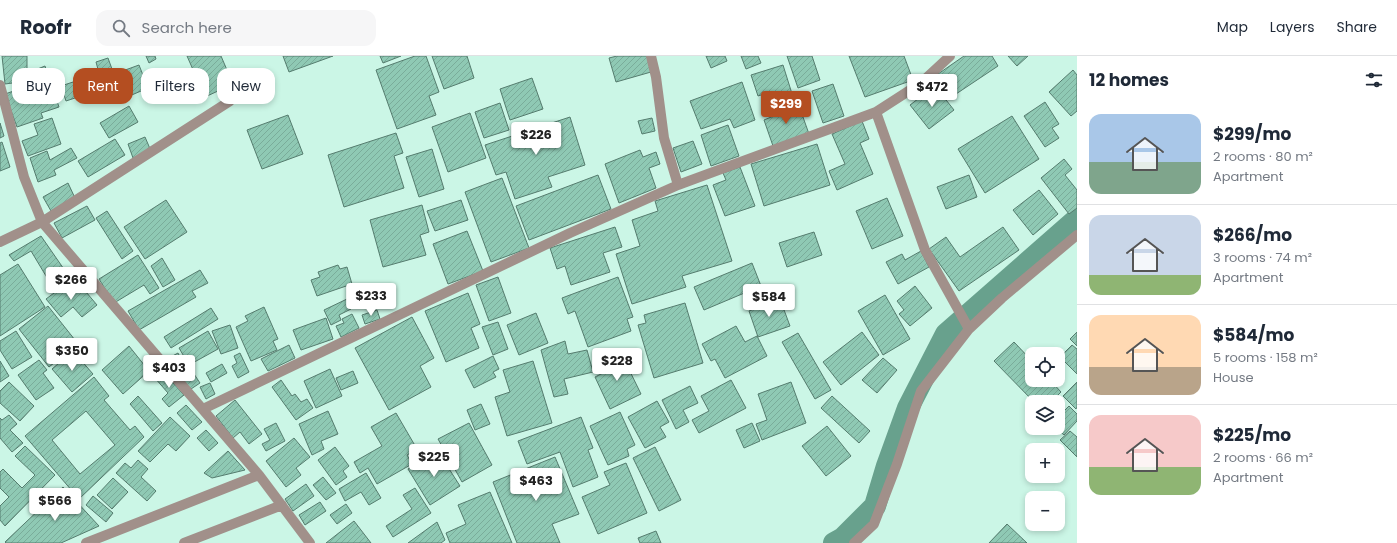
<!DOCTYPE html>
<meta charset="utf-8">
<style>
:root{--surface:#fff;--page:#f6f6f7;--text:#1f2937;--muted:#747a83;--line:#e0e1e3;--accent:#b44e21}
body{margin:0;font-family:Poppins,sans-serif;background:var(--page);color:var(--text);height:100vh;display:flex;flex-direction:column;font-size:15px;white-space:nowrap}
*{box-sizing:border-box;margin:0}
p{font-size:13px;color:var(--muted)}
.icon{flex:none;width:22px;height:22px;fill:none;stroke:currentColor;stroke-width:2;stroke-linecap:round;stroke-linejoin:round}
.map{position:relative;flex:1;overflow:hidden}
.details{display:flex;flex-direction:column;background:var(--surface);width:320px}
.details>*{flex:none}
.guide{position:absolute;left:12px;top:12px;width:380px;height:36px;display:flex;gap:8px}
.controls{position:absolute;left:1025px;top:291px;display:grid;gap:8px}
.controls a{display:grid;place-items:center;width:40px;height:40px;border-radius:8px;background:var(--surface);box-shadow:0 2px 6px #0003;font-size:20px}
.price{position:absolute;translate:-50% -34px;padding:0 9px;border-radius:4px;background:#fff;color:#222;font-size:13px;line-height:26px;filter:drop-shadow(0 1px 2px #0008)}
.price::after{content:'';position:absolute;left:50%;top:24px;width:12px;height:9px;margin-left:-6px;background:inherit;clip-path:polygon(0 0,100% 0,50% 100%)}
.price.on{background:var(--accent);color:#fff}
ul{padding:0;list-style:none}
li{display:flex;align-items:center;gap:12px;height:100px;padding:0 12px}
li+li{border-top:1px solid var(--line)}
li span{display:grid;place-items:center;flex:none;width:112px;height:80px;border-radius:12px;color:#555}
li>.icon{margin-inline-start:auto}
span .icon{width:48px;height:48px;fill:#fffc;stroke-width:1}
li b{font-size:17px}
h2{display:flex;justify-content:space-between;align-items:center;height:48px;padding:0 12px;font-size:17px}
.tag{padding:0 14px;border-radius:12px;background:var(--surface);box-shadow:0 2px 6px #0003;font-size:14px;line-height:36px}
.tag.on{background:var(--accent);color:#fff}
header{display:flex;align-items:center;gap:24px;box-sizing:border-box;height:56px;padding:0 20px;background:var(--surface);border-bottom:1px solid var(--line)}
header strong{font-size:19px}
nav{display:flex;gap:22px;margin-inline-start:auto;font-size:14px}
.search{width:280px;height:36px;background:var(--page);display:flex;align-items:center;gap:10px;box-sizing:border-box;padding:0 14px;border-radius:12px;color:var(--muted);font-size:15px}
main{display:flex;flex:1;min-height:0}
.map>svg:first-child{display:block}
</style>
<header>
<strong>Roofr</strong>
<div class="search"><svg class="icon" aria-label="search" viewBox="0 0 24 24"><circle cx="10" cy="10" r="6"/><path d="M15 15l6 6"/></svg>Search here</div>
<nav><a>Map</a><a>Layers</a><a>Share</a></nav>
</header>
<main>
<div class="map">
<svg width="1077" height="487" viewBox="0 0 1077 487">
<defs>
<pattern id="building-hatch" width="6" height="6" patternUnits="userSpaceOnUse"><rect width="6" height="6" fill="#8fc9b4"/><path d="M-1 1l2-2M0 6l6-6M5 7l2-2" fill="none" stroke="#7aac9a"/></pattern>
</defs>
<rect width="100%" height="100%" fill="#cbf6e6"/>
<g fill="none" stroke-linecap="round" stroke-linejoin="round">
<path stroke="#68a18d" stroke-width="22" d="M834 487 843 482 875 450 887 410 908 352 946 278 1077 163"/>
</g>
<path fill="url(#building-hatch)" stroke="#557c6e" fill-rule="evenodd" d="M2 0H27V25L5 28Z
M146 0H155L156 3 149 7Z
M187 0H221L233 28 205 41Z
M283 0H333L289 16Z
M380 0H401L383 7Z
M415 0H426L439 36 429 40 436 59 397 73 376 14Z
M432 0H467L474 22 444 33Z
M617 0H647L651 16 616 26 609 2Z
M706 0H725L727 5 711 12Z
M741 0H758L761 7 746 13Z
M787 0H812L820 24 798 32Z
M849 0H904L913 24 865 41Z
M964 0H992L998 10 953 40 938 18Z
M1008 0H1028L1017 10Z
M108 2 121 38 97 46 93 36 66 45 61 30 73 26 76 33 88 29 85 22 99 17 96 6Z
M139 9 148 32 127 41 117 17Z
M783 9 793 41 770 48 767 37 758 40 751 19Z
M45 10 59 51 41 57 43 62 17 71 5 38 34 28 30 16Z
M1073 14 1077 19V55L1071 60 1049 36Z
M532 22 543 53 510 64 500 33Z
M742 26 755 64 734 72 730 63 701 73 690 45Z
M833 28 844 60 823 67 812 35Z
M935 30 954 54 929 73 910 49Z
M1045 46 1059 68 1052 72 1059 82 1045 91 1024 60Z
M500 47 509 74 484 82 475 56Z
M798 47 809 78 773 90 764 64 776 59 774 54Z
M129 50 138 66 109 82 100 67Z
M470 57 486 102 448 116 432 71Z
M288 59 303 98 262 113 247 74Z
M1012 60 1039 103 985 137 958 93Z
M570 61 585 109 548 121 552 131 515 143 506 116 496 119 485 89Z
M52 62 61 88 28 100 22 85 38 79 34 68Z
M652 62 655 75 642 78 638 65Z
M862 65 869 83 860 87 873 118 837 134 829 115 845 108 832 78Z
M0 67 4 80 0 82Z
M728 69 739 100 711 110 701 79Z
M396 77 403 97 394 100 404 132 344 151 328 99Z
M145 81 151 95 133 102 128 88Z
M115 83 125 99 88 121 78 105Z
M693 85 702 108 681 116 673 92Z
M2 86 10 111 0 115V87Z
M817 88 830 129 764 150 751 108Z
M71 92 77 102 54 114 56 119 38 126 30 102 47 95 50 104Z
M432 93 444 133 419 141 406 101Z
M640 94 643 101 656 96 660 108 649 112 656 132 619 147 605 108Z
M1064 103 1072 113 1065 119 1077 134V152L1069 158 1041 122Z
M740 111 755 150 725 160 713 129 726 124 723 117Z
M598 119 611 153 529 184 516 150Z
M969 119 977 141 946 153 937 131Z
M502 122 529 192 491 206 465 136Z
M68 127 75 142 51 155 43 141Z
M707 129 732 205 682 220 686 231 632 248 616 198 640 190 632 164 658 155 655 145Z
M1039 134 1058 158 1033 179 1013 154Z
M887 142 903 180 872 193 856 155Z
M166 144 187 176 145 203 124 171Z
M461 144 468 164 435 175 427 155Z
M422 149 429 176 420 179 426 199 383 211 370 164Z
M87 150 95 164 62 182 54 167Z
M107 155 133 195 122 203 96 162Z
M615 171 622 191 603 197 610 216 571 229 565 210 557 213 550 192Z
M1003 171 1019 194 959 235 929 193 946 181 960 201Z
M467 175 483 215 448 228 433 188Z
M814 176 822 199 787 211 779 187Z
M41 180 68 219 52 230 31 195 14 205 9 199Z
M921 195 929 211 898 228 886 206 902 198 905 204Z
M138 199 159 232 150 238 144 229 114 247 99 223Z
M162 202 175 224 163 231 151 210Z
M752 207 761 230 704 254 694 231Z
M18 208 45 251 0 280V219Z
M338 209 340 213 347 211 352 228 317 240 311 224 320 221 318 216Z
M200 214 208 227 192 235 196 241 139 274 128 255Z
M498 221 511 257 489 265 476 229Z
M618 221 633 261 627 263 631 275 588 291 575 255 568 258 562 242Z
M66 228 73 237 81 230 97 249 82 261 73 251 61 261 46 243Z
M915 230 932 252 910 270 899 258 904 254 897 245Z
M468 237 480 268 471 272 479 292 446 306 425 255Z
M885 239 910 283 883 299 858 255Z
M347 243 351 253 339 259 341 264 331 269 324 254Z
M780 243 790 270 758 281 749 255Z
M685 247 703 307 654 322 638 269 646 267 644 259Z
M48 250 75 284 61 295 64 299 49 311 19 273Z
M264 251 278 283 273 285 277 294 251 305 236 271 248 265 245 260Z
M211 252 218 263 171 292 164 281Z
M377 254 380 263 365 268 362 259Z
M536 257 548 287 519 299 507 269Z
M352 258 359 272 341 281 336 270 344 267 342 263Z
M412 261 434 302 420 310 431 331 389 354 355 292Z
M326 262 333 283 301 294 293 274Z
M498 266 508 293 493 299 482 271Z
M230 269 238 292 221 298 212 275Z
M736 270 745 286 757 280 767 300 725 322 715 303 711 305 702 288Z
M16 275 32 301 12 313 0 294V285Z
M208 275 218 293 189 309 179 292Z
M862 276 879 299 841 329 823 306Z
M1077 276V290L1070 283Z
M798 277 831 334 815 343 782 286Z
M565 285 568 298 587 294 593 316 564 323 568 338 554 341 541 294Z
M1014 286 1032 305V324H1050L1061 336 1051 346H1034L994 305Z
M289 289 295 302 268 315 261 303Z
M1072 289 1077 293V318L1060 301Z
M129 290 149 315 123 338 102 314Z
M73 295 93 318 72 336 52 313Z
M178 297 182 305 172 312 167 303Z
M240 297 249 316 238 322 232 310 237 307 234 300Z
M621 297 641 338 610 353 595 321 605 316 600 308Z
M493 300 499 313 493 316 496 321 474 332 465 314Z
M883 302 897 314 877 337 862 324Z
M39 304 47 314 43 317 54 332 36 344 18 319Z
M0 305 9 320 0 326Z
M533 305 552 367 507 380 495 341 510 336 503 314Z
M222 308 227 317 211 326 206 317Z
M186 311 187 314 190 312 200 327 188 335 176 318Z
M330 313 342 340 316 352 304 325Z
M161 314 184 339 169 351 162 343 168 337 154 321Z
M353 315 358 327 341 334 336 322Z
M94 321 109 340 104 344 130 374 135 370 144 381 79 443 25 380ZM86 355 115 389 80 418 52 384Z
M281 324 292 340 295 338 301 346 307 343 313 352 296 364 272 331Z
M731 324 746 352 699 377 692 364 709 355 701 340Z
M9 326 34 350 20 365 0 347V335Z
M791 326 806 367 762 384 756 368 767 364 758 338Z
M1077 326V351L1076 353 1063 340Z
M210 327 215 338 206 343 200 331Z
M690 330 698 347 683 354 689 366 676 373 662 344Z
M138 340 162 367 153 375 130 348Z
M832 340 870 375 859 387 821 352Z
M235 344 262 378 249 388 240 376 233 382 216 360Z
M657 345 669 366 660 371 666 381 645 392 628 361Z
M481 348 490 368 475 374 467 354Z
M186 349 202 366 192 374 177 357Z
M1069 350 1077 358V365L1064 379 1056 372H1058V361Z
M328 355 338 378 321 385 324 393 312 399 299 368Z
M620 356 635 389 627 393 629 400 608 409 590 370Z
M396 357 417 393 407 399 412 408 377 428 368 412 360 417 354 406 382 390 371 371Z
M9 359 17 368 10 374 23 387 12 396 0 382V362L2 364Z
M170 361 190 380 176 395 168 388 150 406 138 395Z
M581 361 593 392 588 394 598 421 573 431 560 396 527 408 518 385Z
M276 367 285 385 266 395 262 388 270 384 264 373Z
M469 367 492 409 462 426 438 383Z
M752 367 760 385 744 392 736 374Z
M827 370 851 400 826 420 802 390Z
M206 374 218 387 209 395 197 382Z
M1070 375 1077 381V401L1060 384Z
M294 382 310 401 296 412 301 419 286 431 266 405Z
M25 390 55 419 5 470 0 464V450L9 441 0 432V416L3 413 22 432 35 419 15 400Z
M335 391 349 410 343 415 347 421 336 429 318 404Z
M655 391 681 444 659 455 633 402Z
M437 394 460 430 430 449 408 413Z
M228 395 245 414 212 422 204 417Z
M555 401 579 458 552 468 560 487H517L493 426Z
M138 404 148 413 141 421 156 435 147 445 116 417 125 407 131 412Z
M626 407 647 457 598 478 582 441 610 429 604 416Z
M366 417 381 442 369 449 361 436 345 445 339 433Z
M323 421 336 437 326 444 313 429Z
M113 422 128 436 112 453 97 439Z
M306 428 314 440 293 455 285 443Z
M63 431 99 470 61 487H6L5 486Z
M415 432 431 457 393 481 386 470 412 453 403 439Z
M490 436 512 487H450L446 477 466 468 458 449Z
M93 440 113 457 106 466 86 449Z
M320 446 326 455 305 469 299 459Z
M346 448 352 457 337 468 330 459Z
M354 465 371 487H326Z
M437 466 445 484 441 487H408Z
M1007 468 1027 487H989Z
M656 475 661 487H640L638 482Z"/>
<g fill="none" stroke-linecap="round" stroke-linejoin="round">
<path stroke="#a1908a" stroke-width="10" d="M651 0 656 21 664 82 678 129
M0 29 24 121 42 166 259 419 310 487
M876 56 925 194 969 273
M0 186 42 166 230 45
M203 353 570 177 678 129 876 56 921 27 950 0
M86 487 259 419
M184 487 282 449
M854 487 874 468 897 408 921 335 969 273 1002 242 1077 179"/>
</g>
</svg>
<div class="controls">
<a><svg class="icon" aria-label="locate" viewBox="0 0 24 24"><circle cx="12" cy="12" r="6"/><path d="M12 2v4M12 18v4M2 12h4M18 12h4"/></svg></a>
<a><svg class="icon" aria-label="layers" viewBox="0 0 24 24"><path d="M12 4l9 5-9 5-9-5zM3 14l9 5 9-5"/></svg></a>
<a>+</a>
<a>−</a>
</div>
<b class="price" style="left:932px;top:52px">$472</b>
<b class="price on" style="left:786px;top:69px">$299</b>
<b class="price" style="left:536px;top:100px">$226</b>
<b class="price" style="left:71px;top:245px">$266</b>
<b class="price" style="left:371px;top:261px">$233</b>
<b class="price" style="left:769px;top:262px">$584</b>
<b class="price" style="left:72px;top:316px">$350</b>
<b class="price" style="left:617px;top:326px">$228</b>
<b class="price" style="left:169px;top:333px">$403</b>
<b class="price" style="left:434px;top:422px">$225</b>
<b class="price" style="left:536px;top:446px">$463</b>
<b class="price" style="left:55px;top:466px">$566</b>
<div class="guide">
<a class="tag">Buy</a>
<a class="tag on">Rent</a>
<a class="tag">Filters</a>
<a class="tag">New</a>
</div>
</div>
<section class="details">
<h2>12 homes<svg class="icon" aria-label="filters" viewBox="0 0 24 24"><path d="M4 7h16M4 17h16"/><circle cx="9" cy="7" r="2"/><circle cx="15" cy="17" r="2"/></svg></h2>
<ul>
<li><span style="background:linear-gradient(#a9c7e8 60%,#7fa58c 0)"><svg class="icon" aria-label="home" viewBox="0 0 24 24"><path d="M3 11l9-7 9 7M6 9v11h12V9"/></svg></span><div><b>$299/mo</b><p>2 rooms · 80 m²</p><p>Apartment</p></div></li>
<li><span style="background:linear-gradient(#c9d6e8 75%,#8fb573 0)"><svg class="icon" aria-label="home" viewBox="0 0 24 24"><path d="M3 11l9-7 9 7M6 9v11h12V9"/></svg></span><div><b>$266/mo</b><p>3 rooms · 74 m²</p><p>Apartment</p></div></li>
<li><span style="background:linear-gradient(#ffd9b3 65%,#b9a48a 0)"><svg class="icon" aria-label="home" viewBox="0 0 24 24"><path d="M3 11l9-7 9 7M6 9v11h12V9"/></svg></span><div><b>$584/mo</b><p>5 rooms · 158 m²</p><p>House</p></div></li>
<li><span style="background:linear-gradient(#f6c9c9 65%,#8fb573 0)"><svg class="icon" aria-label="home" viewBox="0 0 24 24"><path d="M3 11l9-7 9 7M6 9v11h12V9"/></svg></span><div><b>$225/mo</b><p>2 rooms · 66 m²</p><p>Apartment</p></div></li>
</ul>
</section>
</main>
